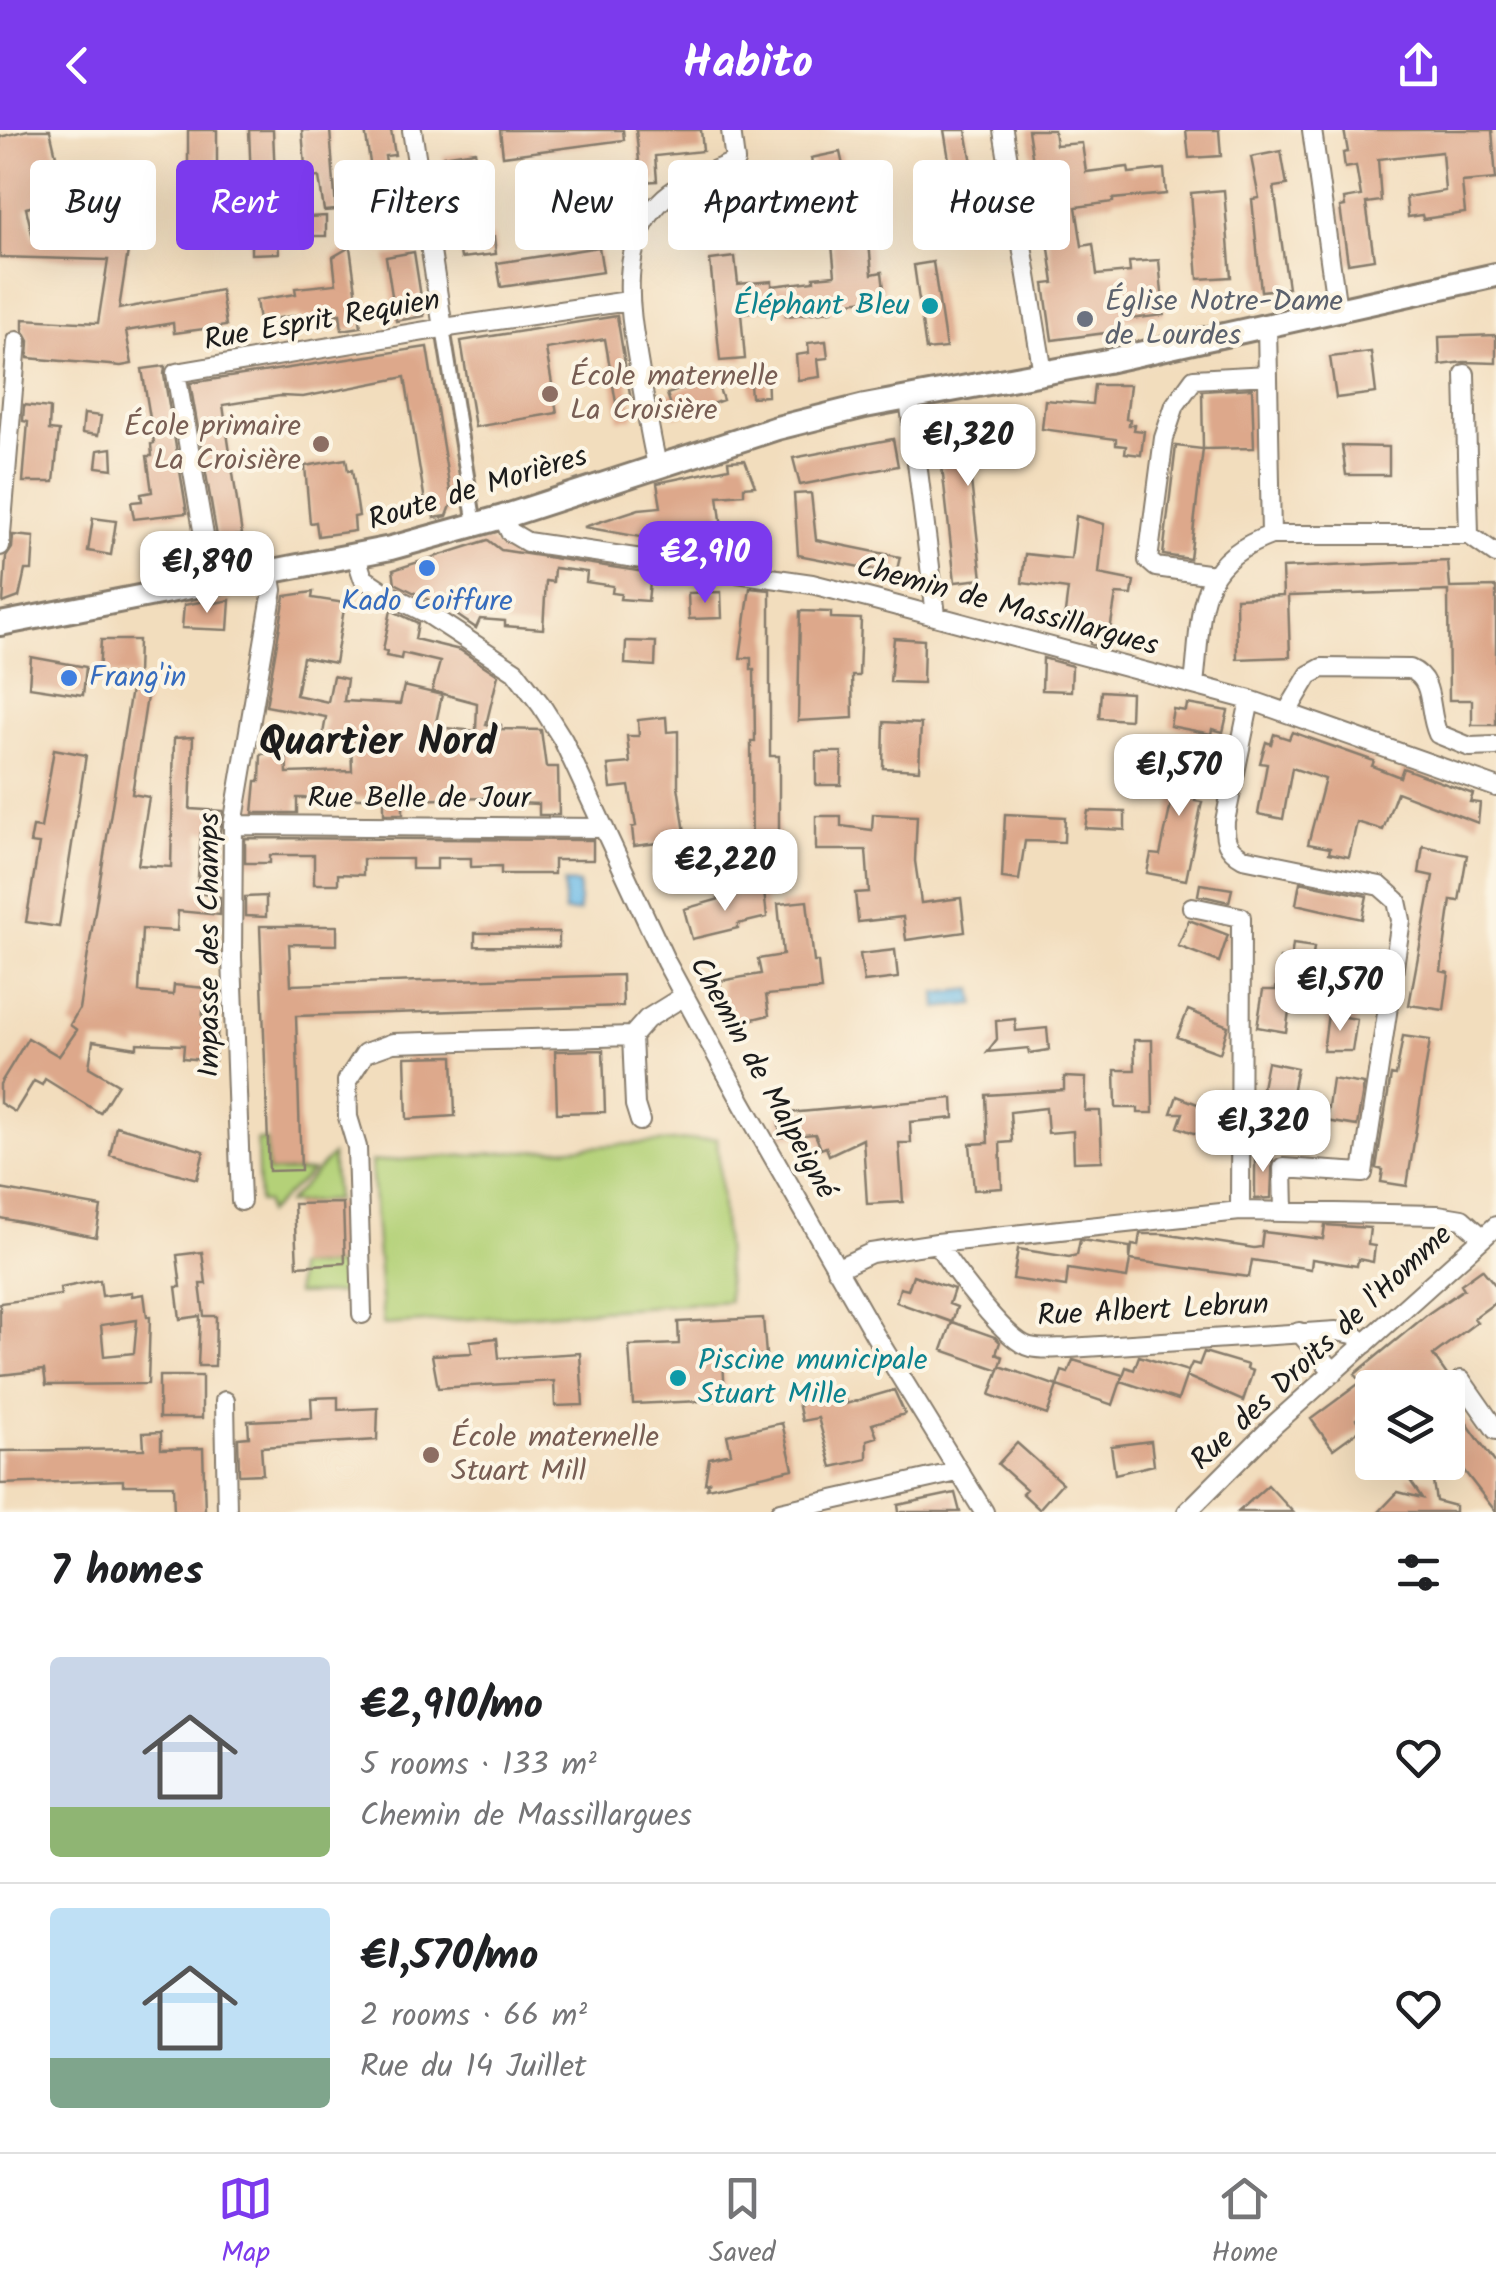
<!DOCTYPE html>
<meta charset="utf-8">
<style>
:root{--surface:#fff;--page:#f6f6f6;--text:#202124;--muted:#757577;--line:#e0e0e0;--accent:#7c3aed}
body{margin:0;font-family:Kalam,sans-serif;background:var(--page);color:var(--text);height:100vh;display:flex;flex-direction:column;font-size:38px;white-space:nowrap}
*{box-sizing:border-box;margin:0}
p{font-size:32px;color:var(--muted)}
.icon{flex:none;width:55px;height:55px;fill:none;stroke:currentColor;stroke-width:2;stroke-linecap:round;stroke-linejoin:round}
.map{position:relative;height:1382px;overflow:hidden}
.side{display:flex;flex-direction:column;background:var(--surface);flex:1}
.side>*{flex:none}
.hud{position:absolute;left:30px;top:30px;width:1438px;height:90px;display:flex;gap:20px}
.controls{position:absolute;left:1355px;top:1240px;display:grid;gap:20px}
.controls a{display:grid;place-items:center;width:110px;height:110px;border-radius:10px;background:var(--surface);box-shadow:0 10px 40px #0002;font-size:50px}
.price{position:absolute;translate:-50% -85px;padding:0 22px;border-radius:20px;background:#fff;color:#222;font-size:32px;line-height:65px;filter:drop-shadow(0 2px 5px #0008)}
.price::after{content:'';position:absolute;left:50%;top:60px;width:30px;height:22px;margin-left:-15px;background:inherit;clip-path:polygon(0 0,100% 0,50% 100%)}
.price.current{background:var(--accent);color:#fff}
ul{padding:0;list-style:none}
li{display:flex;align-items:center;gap:30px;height:250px;padding:0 50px}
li+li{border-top:2px solid var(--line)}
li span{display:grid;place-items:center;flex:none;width:280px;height:200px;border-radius:10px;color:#555}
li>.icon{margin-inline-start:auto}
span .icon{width:120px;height:120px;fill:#fffc;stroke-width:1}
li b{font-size:42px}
h2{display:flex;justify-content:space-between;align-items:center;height:120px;padding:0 50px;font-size:42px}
.tag{padding:0 35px;border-radius:10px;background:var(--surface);box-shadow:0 10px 40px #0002;font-size:35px;line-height:90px}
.tag.current{background:var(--accent);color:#fff}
header{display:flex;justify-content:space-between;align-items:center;height:130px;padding:0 50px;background:var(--accent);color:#fff;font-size:45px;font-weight:800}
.tabs{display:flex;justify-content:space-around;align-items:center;height:140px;border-top:2px solid var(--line);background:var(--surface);font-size:28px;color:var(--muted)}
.tabs a{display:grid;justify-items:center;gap:5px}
.tabs .current{color:var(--accent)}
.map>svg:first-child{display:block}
</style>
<header><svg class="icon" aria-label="back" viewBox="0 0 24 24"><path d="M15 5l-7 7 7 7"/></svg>Habito<svg class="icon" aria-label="share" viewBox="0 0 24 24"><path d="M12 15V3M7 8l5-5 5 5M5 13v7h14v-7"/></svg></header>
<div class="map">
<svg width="1496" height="1382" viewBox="0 0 1496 1382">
<rect width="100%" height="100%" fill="#fcf5e5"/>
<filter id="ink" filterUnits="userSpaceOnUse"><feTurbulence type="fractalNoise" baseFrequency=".01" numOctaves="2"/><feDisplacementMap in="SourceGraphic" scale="20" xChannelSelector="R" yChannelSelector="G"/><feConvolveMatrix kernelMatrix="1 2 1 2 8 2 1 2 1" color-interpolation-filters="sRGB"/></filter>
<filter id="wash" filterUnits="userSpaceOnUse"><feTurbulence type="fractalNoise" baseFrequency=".0048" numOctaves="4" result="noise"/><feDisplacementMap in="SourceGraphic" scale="40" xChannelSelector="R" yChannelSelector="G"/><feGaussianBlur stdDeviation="2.25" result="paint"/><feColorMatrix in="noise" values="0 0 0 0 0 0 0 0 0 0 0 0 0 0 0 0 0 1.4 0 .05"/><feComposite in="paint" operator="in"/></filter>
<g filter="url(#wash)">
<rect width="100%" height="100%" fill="#f2ddbd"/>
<path fill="#b4d178" stroke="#68764a" stroke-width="2.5" d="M717 1008 729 1171 383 1195 371 1032Z
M257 1010H266L268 1042 312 1041 267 1083 266 1072H259Z
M332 1025 336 1070 287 1073Z
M349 1135V1163L296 1164V1137Z"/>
<path fill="#6ebce8" stroke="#456c82" stroke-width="2.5" d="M564 753 579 754V782H564Z
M973 859 975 874 937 878 936 863Z"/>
<g id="blocks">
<path fill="#dda88b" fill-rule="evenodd" d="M28 0H50L66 68 26 78 33 108H130L119 179 221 160 226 196 174 203 173 193 126 201 132 234 121 236 28 228 29 211 23 200V189L98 193 108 130 0 127V7Z
M188 0H217V54L188 56Z
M249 0H273L275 49 251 51Z
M302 0H330L336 80 324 81 319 47 306 48Z
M365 0H391L395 25 385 26 394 78 368 83 362 47 372 46Z
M500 0H623L624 10 503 26Z
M636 0H701L703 21 655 26 657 51 641 52Z
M944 0H966L976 55 997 54 1000 74 977 75 978 86 929 88 923 58H927L925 49 952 47Z
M1028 0H1054L1056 15 1082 13 1086 42 1128 37 1129 43 1164 39 1166 64 1113 69V72L1076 77 1082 116 1093 114 1097 145 1130 142 1129 132 1159 130 1164 185 1121 190 1124 206 1108 210 1106 203 1052 210 1044 154 1054 153 1044 84 1050 83 1045 50 1042 51 1039 31 1033 32Z
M1186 0H1219L1221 26 1189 28Z
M1344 0H1492L1496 49 1462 52 1465 83 1423 89 1422 85 1408 87 1406 67 1445 61 1442 22 1378 29 1381 71 1366 73 1374 129 1348 133 1340 77 1345 76 1344 69 1361 66 1356 36 1345 38 1343 23 1348 22Z
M475 21 489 107H494L496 124 461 128 443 26Z
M1281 21 1287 55 1274 57 1288 158 1261 161 1252 69 1259 68 1251 27Z
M840 22 851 73 822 79 811 28Z
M749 43 750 61 733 62 732 46Z
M1224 60 1231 147 1198 149 1191 63Z
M732 72 733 96 682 100 680 76Z
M278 78 285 106 278 111 279 123 251 124V79Z
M326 86V106H311L309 87Z
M868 102 872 144 882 142 885 168 831 174 832 181 786 186 785 177 741 183 745 229 720 231 710 130 735 127 738 154 772 151V156L814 151V147L835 145 831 105Z
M350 117 361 197 342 200 340 184 299 189V185L259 191 256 170 296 164 295 158 336 154 333 127Z
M599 117 603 142 501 157 497 133Z
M414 122 424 186 396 191 386 127Z
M933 132 946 218 926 220 914 135Z
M617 186 634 288 619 290 605 209 546 219 557 283 475 297 461 211Z
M1496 205V233L1464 232 1440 235 1439 207Z
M826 211 828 228 818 229 820 247 798 250 796 225 809 223 808 213Z
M427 217 452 373 447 386 434 388 432 376 426 378 405 247 303 267 280 266 223 275 242 405 235 406 239 430 227 432 221 429 190 253Z
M1371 222 1376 263 1336 268 1330 227Z
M165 236 164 245 187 383 134 389 131 372 142 371 141 364 152 362 147 326H152L151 314 154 313 142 239Z
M767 239 768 266 751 267 749 241Z
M715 247 723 270 675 287 667 264Z
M1094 255H1130L1126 289 1130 290 1129 295H1135L1134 300 1144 301 1141 325 1125 323 1126 316 1116 315V309L1042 299 1045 270 1092 274Z
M1252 258 1254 318 1203 319 1202 261Z
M24 275 50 278 49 300 59 301 54 352H23L28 292 23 291Z
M84 284 101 286 98 305 82 303Z
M1030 290 1028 309 967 315 982 449 955 452 938 301Z
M893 309 898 336 800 355 793 328Z
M1176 316 1203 319 1190 429 1163 425Z
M1342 316 1389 317V345H1346Z
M112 318 113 339 96 337 98 320Z
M346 329 348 341 352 340 359 386 354 387 355 401 318 406 316 392 310 393 305 336Z
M745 330 755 356 744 357V364L718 366 725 422 584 397 639 379 661 377 657 353 729 338 728 331Z
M811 363 816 410 900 427 896 444 798 425 794 364Z
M1076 386 1104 394 1099 444 1134 451 1132 465 1116 464 1107 519 1090 514 1091 501 1063 498 1068 459 1022 453 1025 424 1071 429Z
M93 388 116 391 111 425 88 421Z
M13 405 34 407 32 440H25L19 467 3 473 6 427 12 418Z
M488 410 501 420 651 443 648 471 620 469 621 464 612 463 613 456 586 452 587 442 554 438 553 452 546 451 543 499 505 496V491L480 489 476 498 451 481 395 453 393 440Z
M1448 431 1450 458 1496 457V595H1472V570H1449L1448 461 1288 466 1290 527 1237 529 1236 468 1283 466 1282 438Z
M750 458 770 460V626H779V743H752L751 611H755L754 539H751V528H740Z
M313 462 312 468 345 473 335 533 303 527 296 565 328 572 333 546 347 549 344 571 400 574 404 556 442 565 435 597 476 601 477 573 432 561 440 532 402 523 401 529 386 526 387 521 383 520 391 480 418 493 415 509 460 520 498 545 486 595H501V599L541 600 546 637H558L559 685H539V674L490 672 489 668 403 670V684H384V668H297V683H253L256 651H260L261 624 286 622 287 643 352 641 351 612 323 604 326 587 266 576 285 466Z
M721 462 722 488 689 489 688 463Z
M210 470V474L230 470 228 500 182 498 184 475Z
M800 481 831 482V488L861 489 859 546H852L853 588 798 591Z
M894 508 924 510 923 553 890 552Z
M101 510H138L137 546 99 544Z
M626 511 656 512 655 536 625 534Z
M31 527 86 537 83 565 29 557Z
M1043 528 1072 536 1071 561 1042 560Z
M132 553 149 554 132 664 149 667 138 735 171 737 174 608 193 607 190 679 223 681 220 702 201 701 197 763 220 767V785L178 781 177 801 142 799 139 862 173 865 174 855 205 858 202 894 218 896 215 931 183 928 184 915 137 913V918L93 911 89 937 118 954 100 983 45 949 42 955 34 951 15 982 0 973V954L28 908 59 926 77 900 70 895 79 879Z
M1101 561 1131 563 1130 590 1099 588Z
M1187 574 1228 581 1223 602 1212 599 1211 604 1170 596 1173 579 1186 581Z
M666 587 667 602 678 601V656L690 736 660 740 658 713 634 716 632 697 636 696 629 656 611 658 608 635 630 633 627 606H639L638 590Z
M884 592 921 594 919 640 883 638Z
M1292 602 1374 631 1372 636 1400 647 1403 638 1473 664 1470 672 1480 673 1478 693 1397 662 1383 700 1357 692 1349 727 1329 723 1330 718 1308 714 1325 649 1292 638 1283 689 1258 684 1267 634 1260 633 1266 612 1271 614 1274 604 1289 609Z
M54 619 86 625 59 797 26 792 39 714 30 713 33 697 41 698Z
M816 622H842L841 655H816Z
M1166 625 1203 633 1195 671 1202 672 1186 750 1147 743 1151 724 1160 725 1175 655 1161 652Z
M1088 681 1125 682V700L1085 698Z
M873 684 917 686 915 731 921 773 961 768 965 802 906 810 903 787 858 792 855 763 869 762 866 720H816V686H841V696L872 700Z
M1005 684 1065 687 1064 712 1025 711 1019 750 1002 748Z
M245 708 593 710V730H554V744H501V736L471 737V728H437V739H412V729H363V745L338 744V754H314V725H270V733H245Z
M1423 716 1467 725 1459 771 1451 770 1441 841 1449 843 1444 880 1409 875 1433 746 1419 743Z
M1300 752 1367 766 1362 789 1296 774Z
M1200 754 1232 759 1229 772 1198 765Z
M764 761 767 787 738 794V798L692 809 684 779 737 764Z
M266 766V787L245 786V767Z
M807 771 814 832H818L821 860 766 865 769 885 728 895 720 851 761 844 758 829 783 825 778 774Z
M1189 790 1228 805 1219 832 1178 816Z
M260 796H337V815L289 814 291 855 622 845 623 876 296 886 301 1040 269 1041Z
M559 802V817L475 816V803Z
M1293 814 1314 817 1309 856 1293 854 1286 902 1257 897 1263 860H1276L1280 828 1291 829Z
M895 820 898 848 864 852 860 824Z
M1356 823 1381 827 1376 864 1354 861 1357 846 1352 845Z
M1188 880 1228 896 1220 923 1177 907Z
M1328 884 1357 889 1352 921H1323Z
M1015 889 1016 901 1047 898 1049 920 1029 923 1028 918 987 922 997 909 996 891Z
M1403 906 1430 910 1407 1056 1381 1052 1383 1040 1376 1038 1391 945 1396 946Z
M1134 910H1152L1153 983H1138V978H1116L1115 940H1135Z
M603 920 605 982 557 983 555 921Z
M453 926 455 986 407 989 405 927Z
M1267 932 1297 938 1288 983 1270 980 1271 976 1259 973Z
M1064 947 1086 948 1085 981H1100L1102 1031 1074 1032 1073 1001 1048 1003 1046 978 1010 982 1012 1012 1000 1013 1002 1058 974 1060 970 1014 988 1013 986 965 1064 960Z
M1332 949 1364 954 1357 996 1326 991Z
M1177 966 1228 986 1220 1013 1178 997 1183 983H1171Z
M953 968 954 988 910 992 911 1013H899L903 1072 867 1074 863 1009 829 1025 826 1017 821 1019 815 1004 780 1007 778 984Z
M116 996 204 1021 197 1049 110 1025Z
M1255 1021 1273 1022 1271 1068 1255 1069Z
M0 1059 101 1077 96 1107 0 1088Z
M343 1073 345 1133 297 1136 294 1074Z
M1325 1095 1370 1098 1368 1115 1375 1116 1373 1132 1358 1129 1357 1136 1312 1129 1311 1139 1252 1130 1249 1147 1130 1130 1127 1148 1068 1139 1066 1157 1013 1149 1018 1119 1069 1127 1077 1125 1080 1110 1130 1117V1130L1132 1115 1138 1116 1140 1104H1163L1254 1118 1261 1117 1263 1102 1323 1109Z
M202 1122 206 1154H200L204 1186H216L215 1236H198L200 1186 180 1189 176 1157H181L177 1125Z
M1482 1139 1496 1156V1172L1474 1188 1477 1192 1433 1225 1449 1248 1451 1258H1372V1277L1356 1289 1362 1298 1333 1319 1311 1289 1361 1252 1355 1244 1429 1183 1464 1159 1461 1154Z
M913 1145 954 1159 949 1174 957 1177 952 1192 995 1207 1000 1212 996 1224 1003 1227 999 1240 942 1220 952 1192 896 1172 900 1158 908 1160Z
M100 1150 102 1166 132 1162V1166L144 1164 147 1187H150L148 1254 46 1255 44 1240 0 1245V1173L61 1165 60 1158ZM137 1190 134 1223 104 1226 101 1195Z
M763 1188 766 1225 723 1227 725 1270 633 1274 629 1216 679 1214 678 1192Z
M497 1208 499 1228 580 1223 583 1275 555 1276 554 1251 438 1258 432 1225 472 1223 470 1211Z
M1204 1222 1248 1235 1247 1239 1253 1241 1243 1271 1186 1246 1192 1233 1199 1235Z
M1139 1226 1188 1241 1178 1270 1121 1251 1126 1237 1134 1240Z
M1073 1230 1123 1245 1113 1275 1057 1256 1062 1241 1068 1243Z
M1000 1236 1057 1256 1047 1285 990 1265Z
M159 1246H202V1288H159Z
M894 1260 905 1284 872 1294 877 1307 867 1310V1329L832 1337 818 1288 802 1291 798 1272 843 1263 846 1274Z
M338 1267V1280L378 1278 377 1310 261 1317 263 1344 239 1345 238 1308 249 1307 248 1291 312 1288 311 1268Z
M1448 1267 1496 1334V1382L1448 1320Z
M782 1293 793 1339 707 1358 709 1352 705 1353 709 1328 731 1323 727 1305Z
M161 1302V1319L203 1318 205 1382H174L173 1355H123V1350L0 1354V1321L144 1319 143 1303Z
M1151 1311 1154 1335 1115 1344 1111 1316Z
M1017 1313 1062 1353 1039 1379 1022 1363 1026 1359 998 1334Z
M1407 1346 1433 1352 1436 1371 1455 1376V1382H1379L1398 1362 1422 1368Z
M1268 1355 1293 1382H1238Z
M955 1363 960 1382H899L898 1375Z"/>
</g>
</g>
<g filter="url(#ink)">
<use href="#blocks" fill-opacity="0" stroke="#877c6c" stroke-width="2.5"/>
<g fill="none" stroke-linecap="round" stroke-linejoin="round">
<defs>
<path id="pedestrian" d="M443 198 475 395"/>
<path id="minor" d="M412 0 443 198
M1003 0 1043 243
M1312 0 1337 180
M1465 244 1469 405
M909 268 936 485
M657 335C650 305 645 274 640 243 631 186 615 119 660 72 680 51 710 44 735 31L731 0
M503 387 510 402 527 412 812 454 875 470 1250 570 1496 657
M1271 405H1469L1496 424
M0 416 17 211
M356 426 363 448 384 462 428 484 515 541 541 575 563 610 666 832 743 974 875 1205 984 1382
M1214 445 1156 437 1148 430 1164 308 1175 275 1194 249 1268 245
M212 452 176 243 443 198 628 171
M1194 554C1203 482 1192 434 1271 405L1267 196
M1250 570 1225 691C1224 710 1227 719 1243 728L1380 756 1397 771 1401 790 1363 1043 1283 1038 1284 1080
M1287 582 1309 545 1322 538 1410 539C1436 550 1427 581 1438 604L1470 617 1496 616
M233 695 604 698
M1192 777 1241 787 1240 1081
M632 906 635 975 640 991
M241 1071 232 828 233 695 273 460 270 441
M937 1113C950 1135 1006 1212 1030 1217 1042 1220 1057 1218 1069 1218L1336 1201 1353 1204 1365 1214
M836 1139 871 1123 937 1113 1240 1081 1438 1085 1462 1089 1482 1107
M362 1184 357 1017 348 987 347 951 365 923 393 913 632 906 647 889 684 866
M1299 1202 1334 1242
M1461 1250 1496 1300
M225 1271 227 1382
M780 1382 957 1342
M1187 1382 1275 1294 1496 1096"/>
<path id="secondary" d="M0 494 391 418 503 387 777 298 865 276 1107 231 1496 145"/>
</defs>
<use href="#pedestrian" stroke="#877c6c" stroke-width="18"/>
<use href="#minor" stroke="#877c6c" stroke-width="22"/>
<use href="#secondary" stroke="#877c6c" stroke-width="28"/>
<use href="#pedestrian" stroke="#fff" stroke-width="12"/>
<use href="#minor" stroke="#fff" stroke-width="18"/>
<use href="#secondary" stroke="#fff" stroke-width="22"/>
</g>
</g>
<g fill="#0f9aa8" stroke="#fcf5e5" stroke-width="4">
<circle cx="930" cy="176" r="10"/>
<circle cx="678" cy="1248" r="10"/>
</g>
<circle fill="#6b7280" stroke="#fcf5e5" stroke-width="4" cx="1085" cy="189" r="10"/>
<g fill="#8d6e63" stroke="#fcf5e5" stroke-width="4">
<circle cx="550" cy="264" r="10"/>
<circle cx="321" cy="314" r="10"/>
<circle cx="431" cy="1325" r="10"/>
</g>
<g fill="#3f7fe0" stroke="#fcf5e5" stroke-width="4">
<circle cx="427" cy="438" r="10"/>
<circle cx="69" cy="548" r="10"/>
</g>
<g text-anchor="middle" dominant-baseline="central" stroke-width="8" stroke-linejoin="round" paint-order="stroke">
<g font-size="30" fill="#5b616d" stroke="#fcf5e5" text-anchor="start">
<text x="1105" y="172">Église Notre-Dame<tspan x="1105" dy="34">de Lourdes</tspan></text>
</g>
<g font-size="30" fill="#0d838f" stroke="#fcf5e5" text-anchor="end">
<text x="910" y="176">Éléphant Bleu</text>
<text x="698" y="1231" text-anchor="start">Piscine municipale<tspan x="698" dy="34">Stuart Mille</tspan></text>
</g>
<g font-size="30" fill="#1c1c1c" stroke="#fcf5e5">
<text transform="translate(322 191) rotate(-10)">Rue Esprit Requien</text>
<text transform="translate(478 359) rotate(-17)">Route de Morières</text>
<text transform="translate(1007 477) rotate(15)">Chemin de Massillargues</text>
<text x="419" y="669">Rue Belle de Jour</text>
<text transform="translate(210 815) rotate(-90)">Impasse des Champs</text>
<text transform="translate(762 948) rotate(61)">Chemin de Malpeigné</text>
<text transform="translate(1153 1181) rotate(-3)">Rue Albert Lebrun</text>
<text transform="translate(1322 1218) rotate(-43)">Rue des Droits de l'Homme</text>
</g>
<g font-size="30" fill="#785e54" stroke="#fcf5e5" text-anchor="start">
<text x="570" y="247">École maternelle<tspan x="570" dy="34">La Croisière</tspan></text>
<text x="301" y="297" text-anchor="end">École primaire<tspan x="301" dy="34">La Croisière</tspan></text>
<text x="451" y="1308">École maternelle<tspan x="451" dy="34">Stuart Mill</tspan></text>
</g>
<g font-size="30" fill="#366cbe" stroke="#fcf5e5">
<text x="427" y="472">Kado Coiffure</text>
<text x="89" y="548" text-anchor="start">Frang'in</text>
</g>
<g font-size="40" font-weight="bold" fill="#1c1c1c" stroke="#fcf5e5">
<text x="378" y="613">Quartier Nord</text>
</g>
</g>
</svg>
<div class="controls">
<a><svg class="icon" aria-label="layers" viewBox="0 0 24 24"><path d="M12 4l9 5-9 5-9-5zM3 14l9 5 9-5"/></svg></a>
</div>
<b class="price" style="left:968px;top:359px">€1,320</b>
<b class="price current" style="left:705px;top:476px">€2,910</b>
<b class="price" style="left:207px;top:486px">€1,890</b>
<b class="price" style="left:1179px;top:689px">€1,570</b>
<b class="price" style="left:725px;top:784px">€2,220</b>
<b class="price" style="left:1340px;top:904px">€1,570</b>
<b class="price" style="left:1263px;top:1045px">€1,320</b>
<div class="hud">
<a class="tag">Buy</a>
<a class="tag current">Rent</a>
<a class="tag">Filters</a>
<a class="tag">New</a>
<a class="tag">Apartment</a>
<a class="tag">House</a>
</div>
</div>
<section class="side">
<h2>7 homes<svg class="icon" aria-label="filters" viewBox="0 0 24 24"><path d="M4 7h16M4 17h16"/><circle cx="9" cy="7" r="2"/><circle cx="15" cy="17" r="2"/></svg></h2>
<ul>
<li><span style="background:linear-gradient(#c9d6e8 75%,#8fb573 0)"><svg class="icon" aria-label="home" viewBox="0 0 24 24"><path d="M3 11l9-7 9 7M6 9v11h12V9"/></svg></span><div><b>€2,910/mo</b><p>5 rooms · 133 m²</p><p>Chemin de Massillargues</p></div><svg class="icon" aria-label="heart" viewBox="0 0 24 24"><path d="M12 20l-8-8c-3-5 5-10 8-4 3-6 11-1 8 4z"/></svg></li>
<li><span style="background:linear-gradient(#bfe0f5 75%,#7fa58c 0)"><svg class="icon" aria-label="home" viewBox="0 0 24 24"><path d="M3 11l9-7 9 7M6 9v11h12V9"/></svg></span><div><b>€1,570/mo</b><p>2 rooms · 66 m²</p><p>Rue du 14 Juillet</p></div><svg class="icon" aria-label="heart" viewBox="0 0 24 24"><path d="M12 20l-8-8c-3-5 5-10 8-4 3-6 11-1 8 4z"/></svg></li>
</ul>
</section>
<nav class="tabs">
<a class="current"><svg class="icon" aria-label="map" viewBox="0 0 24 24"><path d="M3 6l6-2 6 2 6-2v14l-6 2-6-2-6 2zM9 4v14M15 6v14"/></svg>Map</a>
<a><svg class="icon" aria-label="saved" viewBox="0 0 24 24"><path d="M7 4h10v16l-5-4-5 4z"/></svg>Saved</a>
<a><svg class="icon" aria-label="home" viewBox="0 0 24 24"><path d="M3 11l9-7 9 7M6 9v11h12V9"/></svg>Home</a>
</nav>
